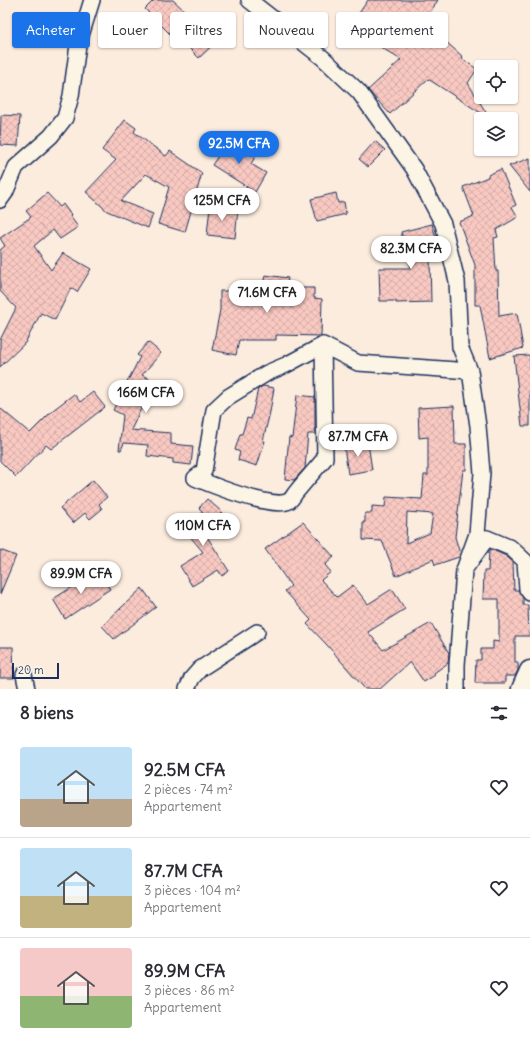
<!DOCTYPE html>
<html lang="fr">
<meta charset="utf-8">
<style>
:root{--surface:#fff;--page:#f2f2f3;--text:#2b2b33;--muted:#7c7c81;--line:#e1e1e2;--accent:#1a73e8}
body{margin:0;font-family:Delius,sans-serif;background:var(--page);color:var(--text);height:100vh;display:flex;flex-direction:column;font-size:15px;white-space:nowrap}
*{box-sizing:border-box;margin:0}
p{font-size:13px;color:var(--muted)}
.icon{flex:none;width:22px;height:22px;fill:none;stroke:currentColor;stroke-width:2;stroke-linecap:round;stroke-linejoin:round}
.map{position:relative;height:689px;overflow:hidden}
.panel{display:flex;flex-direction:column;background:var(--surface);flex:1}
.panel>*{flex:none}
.top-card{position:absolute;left:12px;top:12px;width:506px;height:36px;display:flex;gap:8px}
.buttons{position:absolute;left:474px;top:60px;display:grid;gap:8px}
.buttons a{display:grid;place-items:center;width:44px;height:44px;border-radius:4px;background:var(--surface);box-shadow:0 1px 3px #0004;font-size:20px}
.scale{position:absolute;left:12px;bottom:10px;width:47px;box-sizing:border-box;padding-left:4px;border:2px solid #1b2f5e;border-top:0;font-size:11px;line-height:14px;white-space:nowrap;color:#1b2f5e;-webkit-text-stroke:3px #fcf5e5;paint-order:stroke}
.price{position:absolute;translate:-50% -34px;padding:0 9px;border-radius:14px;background:#fff;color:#222;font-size:13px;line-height:26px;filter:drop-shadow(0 1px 2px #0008)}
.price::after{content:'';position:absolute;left:50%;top:24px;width:12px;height:9px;margin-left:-6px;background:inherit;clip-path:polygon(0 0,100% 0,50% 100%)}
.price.selected{background:var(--accent);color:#fff}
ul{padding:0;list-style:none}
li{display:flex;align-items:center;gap:12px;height:100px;padding:0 20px}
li+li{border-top:1px solid var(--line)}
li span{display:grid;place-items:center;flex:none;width:112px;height:80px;border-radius:4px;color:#555}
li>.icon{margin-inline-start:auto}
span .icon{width:48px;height:48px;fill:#fffc;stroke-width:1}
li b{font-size:17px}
h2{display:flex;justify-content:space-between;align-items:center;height:48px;padding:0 20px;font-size:17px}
.tag{padding:0 14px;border-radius:4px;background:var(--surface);box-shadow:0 1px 3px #0004;font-size:14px;line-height:36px}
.tag.selected{background:var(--accent);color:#fff}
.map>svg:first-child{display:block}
</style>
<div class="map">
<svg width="530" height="689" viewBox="0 0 530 689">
<defs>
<pattern id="building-cross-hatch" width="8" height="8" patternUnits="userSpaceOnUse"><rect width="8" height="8" fill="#f9c9c1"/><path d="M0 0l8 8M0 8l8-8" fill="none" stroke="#d5ada8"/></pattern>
</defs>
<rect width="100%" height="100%" fill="#fbecde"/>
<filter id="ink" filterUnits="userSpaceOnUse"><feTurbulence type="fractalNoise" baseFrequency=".025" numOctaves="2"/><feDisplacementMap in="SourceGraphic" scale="8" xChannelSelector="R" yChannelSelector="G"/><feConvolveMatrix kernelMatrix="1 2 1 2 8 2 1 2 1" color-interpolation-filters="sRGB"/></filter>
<g filter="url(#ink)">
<path fill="url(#building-cross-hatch)" stroke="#1b2f5e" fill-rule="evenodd" d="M154 0H173L186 12 188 10 217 41 199 58 186 45 183 47 145 9Z
M368 0H438L424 22 463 57 462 59 477 69 468 83 490 119 428 79 390 114 368 90 401 60 379 46 383 39 355 19Z
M1 115 20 116 18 146 0 145Z
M125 120 136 128 134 132 166 156 170 151 202 173 185 232 158 224 169 187 146 174 121 201 153 214 148 228 107 211 86 192 116 160 102 150Z
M230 138 256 155 251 164 266 173 255 192 212 165Z
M375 141 385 150 368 167 359 159Z
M530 158V192L509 166Z
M501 169 516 205 512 207 518 217 496 230 498 237 494 238 496 271H498L499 316 517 313 523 348 490 358 480 305H475V265L459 222 474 216 463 187 488 177V175Z
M47 193 60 207 63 204 71 215 70 216 78 227 60 239 53 230 34 246 51 270 63 253 91 269 77 292 71 288 55 320 41 313 25 343 0 367V340L16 308 0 291V250L5 246 0 238 31 217 26 211Z
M336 193 338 203 344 202 346 214 317 221 311 199Z
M210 206 238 209 235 238 207 235Z
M432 224 438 245 430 247 433 257 430 258 431 302 396 303V301H380L379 268H411L401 232Z
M265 275 288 278 286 288H314V298L322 299 321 336 276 335V340H239L236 355 212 350 220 310V291H262Z
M148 342 161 353 142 375 154 381 131 430 171 433V444L193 446 191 465 173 463V459L147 456 148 445 124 443 121 450H119L123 415 113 410 140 357 137 355Z
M530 355V426H522L514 356Z
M263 386 274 388 270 412 263 441H265L257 466 238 460 240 452 235 450 240 434H242L247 418 251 419 258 389Z
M93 392 105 407 51 449 46 445 16 477 0 461V408L30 433 53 410 74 394 80 402Z
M297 395 315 397V434H308L305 468 294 480 285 479 289 437 292 438Z
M454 406 455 444H466V470H463L455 537 460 554 459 557 435 565 433 559 396 576 382 541 363 540V522H365V513H372V506L385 507 386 497 422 499 424 475H428V437L419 438 418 408ZM407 512 433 514 430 533 406 543Z
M368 443 372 470 348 474 344 447Z
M93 480 107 497 99 504 102 509 90 519 85 513 73 523 60 508Z
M207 499 222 512 204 532 229 571 222 576 218 570 192 586 180 566 203 552 183 528 203 512 199 508Z
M303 522 334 557 325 565 331 572 321 580 337 597 353 585 368 604 392 589 405 609 368 632 383 650 431 623 449 653 448 663 434 673 435 675 424 682 410 662 380 689H365L327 645 307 624 311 620 285 591 291 586 265 549Z
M0 550 16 556 0 594Z
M489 550H493L506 556 513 562 514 590H518L523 598V605H528L529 636H515V662H518V670L515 676H505V683H475L476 660H481V649H493V641L499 642V599H483L484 571H488Z
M98 571 110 589 65 619 53 599Z
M142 588 156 607 114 639 102 626Z
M0 647H13L14 678H0Z"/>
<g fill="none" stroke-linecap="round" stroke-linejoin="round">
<defs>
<path id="minor" d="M249 0 323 58 359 92 414 169 443 224 457 281 460 347 470 371 478 426 482 473 477 534 464 570 487 538 511 548 525 561 527 589 530 593
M0 200 5 193 16 167 51 136 65 118 71 96 78 45 92 0
M323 345 325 458C316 469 306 480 297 491 294 494 293 498 289 501 274 510 212 485 195 478L204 471 214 410 228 397 267 373 286 365Z
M323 345 358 363 470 371
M24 675 27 689
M187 689 192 678 200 669 257 632
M457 689V665L464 570"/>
<path id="major" d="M522 689 530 671"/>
</defs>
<use href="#minor" stroke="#1b2f5e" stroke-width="18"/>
<use href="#major" stroke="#1b2f5e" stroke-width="23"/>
<use href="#minor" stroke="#fcf5e5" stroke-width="15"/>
<use href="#major" stroke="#fcf5e5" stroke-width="20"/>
</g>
</g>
</svg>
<div class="buttons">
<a><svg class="icon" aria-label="locate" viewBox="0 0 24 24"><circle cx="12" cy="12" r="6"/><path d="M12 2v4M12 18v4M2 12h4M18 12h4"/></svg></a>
<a><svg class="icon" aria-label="layers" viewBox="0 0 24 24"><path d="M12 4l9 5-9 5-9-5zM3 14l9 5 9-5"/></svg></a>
</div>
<div class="scale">20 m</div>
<b class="price selected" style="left:239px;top:165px">92.5M CFA</b>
<b class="price" style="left:222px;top:222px">125M CFA</b>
<b class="price" style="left:411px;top:270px">82.3M CFA</b>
<b class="price" style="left:267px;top:314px">71.6M CFA</b>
<b class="price" style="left:146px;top:414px">166M CFA</b>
<b class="price" style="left:358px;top:458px">87.7M CFA</b>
<b class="price" style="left:203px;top:547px">110M CFA</b>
<b class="price" style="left:81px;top:595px">89.9M CFA</b>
<div class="top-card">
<a class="tag selected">Acheter</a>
<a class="tag">Louer</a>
<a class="tag">Filtres</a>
<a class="tag">Nouveau</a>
<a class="tag">Appartement</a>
</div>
</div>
<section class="panel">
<h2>8 biens<svg class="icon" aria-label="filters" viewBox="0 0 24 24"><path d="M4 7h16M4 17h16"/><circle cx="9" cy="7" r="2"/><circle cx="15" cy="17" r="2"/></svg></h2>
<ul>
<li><span style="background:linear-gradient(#bfe0f5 65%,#b9a48a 0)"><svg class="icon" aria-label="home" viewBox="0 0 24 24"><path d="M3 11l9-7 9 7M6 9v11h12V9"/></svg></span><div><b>92.5M CFA</b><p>2 pièces · 74 m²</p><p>Appartement</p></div><svg class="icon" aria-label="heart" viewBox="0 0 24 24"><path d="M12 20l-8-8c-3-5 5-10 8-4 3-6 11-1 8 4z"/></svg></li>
<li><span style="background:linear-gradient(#bfe0f5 60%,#c2b280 0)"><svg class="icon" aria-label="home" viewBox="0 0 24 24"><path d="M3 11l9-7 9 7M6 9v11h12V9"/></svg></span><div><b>87.7M CFA</b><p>3 pièces · 104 m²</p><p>Appartement</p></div><svg class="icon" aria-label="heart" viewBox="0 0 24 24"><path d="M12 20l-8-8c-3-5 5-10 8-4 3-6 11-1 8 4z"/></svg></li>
<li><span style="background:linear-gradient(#f6c9c9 60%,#8fb573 0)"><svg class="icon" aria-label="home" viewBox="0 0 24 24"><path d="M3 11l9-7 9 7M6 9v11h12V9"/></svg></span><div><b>89.9M CFA</b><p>3 pièces · 86 m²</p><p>Appartement</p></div><svg class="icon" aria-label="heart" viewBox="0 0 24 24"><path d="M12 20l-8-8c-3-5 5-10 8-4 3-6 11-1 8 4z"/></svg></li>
</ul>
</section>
